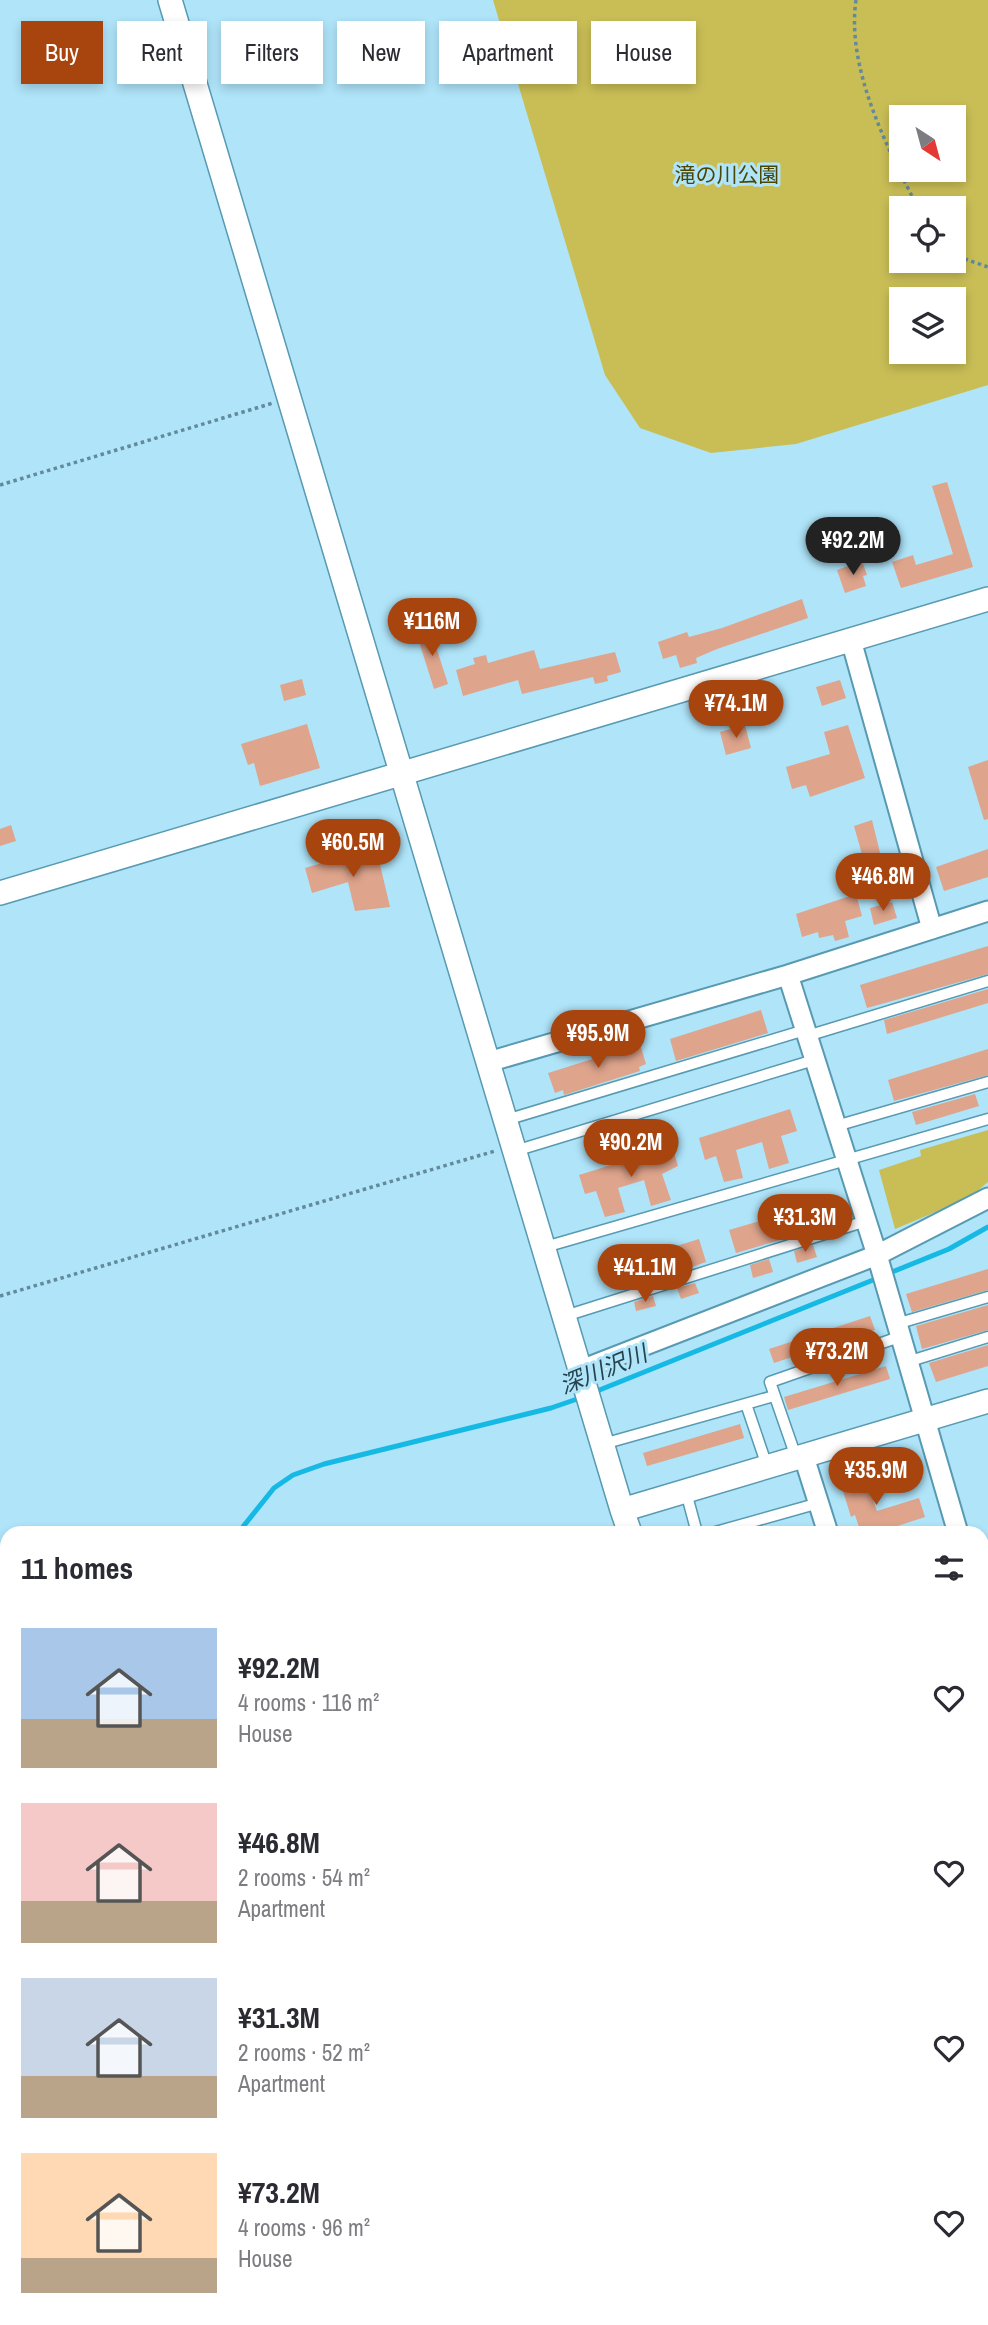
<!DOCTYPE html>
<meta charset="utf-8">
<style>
:root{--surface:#fff;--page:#f2f2f3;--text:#2b2b33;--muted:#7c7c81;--accent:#a8450f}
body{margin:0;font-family:"Archivo Narrow","Noto Sans JP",sans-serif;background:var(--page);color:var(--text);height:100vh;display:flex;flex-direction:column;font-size:26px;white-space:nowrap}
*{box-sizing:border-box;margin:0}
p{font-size:23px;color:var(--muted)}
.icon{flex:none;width:38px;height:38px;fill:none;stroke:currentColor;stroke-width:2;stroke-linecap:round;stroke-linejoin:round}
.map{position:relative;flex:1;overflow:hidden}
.panel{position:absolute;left:0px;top:1526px;width:989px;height:800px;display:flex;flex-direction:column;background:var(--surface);border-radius:21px 21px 0 0;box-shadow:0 4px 10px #0003}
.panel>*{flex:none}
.hud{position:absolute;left:21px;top:21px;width:947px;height:63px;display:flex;gap:14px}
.needle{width:46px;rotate:144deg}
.buttons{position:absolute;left:889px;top:105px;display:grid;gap:14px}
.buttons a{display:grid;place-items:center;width:77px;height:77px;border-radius:0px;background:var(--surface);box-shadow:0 4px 10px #0003;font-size:35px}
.price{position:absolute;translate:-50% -60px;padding:0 16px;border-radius:24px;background:var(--accent);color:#fff;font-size:23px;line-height:46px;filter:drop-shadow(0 2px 4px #0008)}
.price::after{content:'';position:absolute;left:50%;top:42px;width:21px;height:16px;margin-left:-10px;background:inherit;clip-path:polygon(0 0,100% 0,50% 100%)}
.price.current{background:#222;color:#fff}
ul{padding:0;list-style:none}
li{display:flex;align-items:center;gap:21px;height:175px;padding:0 21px}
li span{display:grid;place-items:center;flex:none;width:196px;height:140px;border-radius:0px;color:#555}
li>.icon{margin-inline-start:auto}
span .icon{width:84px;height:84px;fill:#fffc;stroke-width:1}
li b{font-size:30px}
h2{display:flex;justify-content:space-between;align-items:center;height:84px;padding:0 21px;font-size:30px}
.pill{padding:0 24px;border-radius:0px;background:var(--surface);box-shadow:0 4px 10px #0003;font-size:24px;line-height:63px}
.pill.current{background:var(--accent);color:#fff}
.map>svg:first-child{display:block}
</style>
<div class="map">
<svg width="988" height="2325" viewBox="0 0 988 2325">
<rect width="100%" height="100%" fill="#afe4f9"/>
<path fill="#c9be56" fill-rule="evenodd" d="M493 0H988V385L796 444 711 453 640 428 605 375ZM901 117H954V170H901ZM901 208H954V261H901ZM901 299H954V352H901Z
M988 1130V1182L969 1198 895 1229 879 1170 921 1156 920 1150Z"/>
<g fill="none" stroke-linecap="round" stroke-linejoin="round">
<path stroke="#15b9e4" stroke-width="5" d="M887 1274 949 1249 988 1227
M592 1393 878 1278
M238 1533 274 1488 293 1475 324 1464 551 1408 583 1397
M217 2319 220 2325"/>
</g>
<path fill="#dea48c" d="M947 482 973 567 901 588 892 562 913 555 916 565 953 554 932 486Z
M862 561 867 575 863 576 866 586 845 593 837 570Z
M802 599 808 618 717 649 696 658 697 663 680 668 676 655 663 659 658 642 687 632 689 637 722 628Z
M430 628 448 684 434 689 416 632Z
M534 650 540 669 615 652 621 672 607 676 608 681 595 684 593 677 522 694 518 680 463 696 456 670 475 664 473 658 486 655 488 663Z
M302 679 306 695 284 701 280 685Z
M840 680 846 698 822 706 816 687Z
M773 685 779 706 764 710 758 690Z
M307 724 320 768 260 786 254 763 248 765 241 744Z
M745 725 751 748 726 755 720 732Z
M848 725 865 778 810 797 806 785 792 789 786 767 830 754 824 732Z
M988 760V819L984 820 968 767Z
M872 820 886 877 859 884 855 868 865 865 854 826Z
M11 825 16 841 0 846V829Z
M372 848 375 857 378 856 390 907 355 911 348 882 312 893 305 868Z
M988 849V877L944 891 936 867Z
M856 894 862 916 845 921 849 937 835 941 833 935 819 938 818 932 802 937 796 914Z
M892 902 897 918 874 925 870 908Z
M988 946V974L867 1008 860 985Z
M988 989V1003L887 1034 884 1020Z
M761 1010 768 1033 676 1061 670 1039Z
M640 1044 646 1064 639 1067 640 1071 564 1095 563 1090 555 1093 548 1073Z
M988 1049V1075L894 1101 888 1080Z
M975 1094 979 1106 916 1125 912 1112Z
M790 1109 797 1131 781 1136 789 1163 769 1169 762 1142 736 1150 743 1178 724 1182 716 1156 705 1160 699 1138Z
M672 1146 678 1166 662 1174 671 1200 651 1206 644 1180 618 1188 625 1212 605 1217 596 1191 585 1194 579 1175Z
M817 1204 824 1227 736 1253 729 1230Z
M699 1239 706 1262 672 1274 664 1250Z
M813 1245 817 1257 797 1263 794 1251Z
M641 1257 648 1282 619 1289 612 1266Z
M769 1259 773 1272 753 1278 750 1265Z
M988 1269V1290L912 1312 906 1294Z
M695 1283 699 1293 681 1299 677 1288Z
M653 1296 656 1306 636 1311 634 1302Z
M988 1305V1330L922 1349 916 1326Z
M870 1316 875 1330 774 1363 769 1349Z
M988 1345V1366L936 1382 929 1363Z
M886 1366 890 1379 788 1410 784 1397Z
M740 1424 744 1438 647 1466 643 1453Z
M863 1470 877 1511 919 1498 925 1517 876 1533H861L855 1515 851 1517 839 1478Z"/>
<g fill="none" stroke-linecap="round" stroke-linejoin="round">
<defs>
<path id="service" d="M807 1036 988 981
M506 1120 805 1030
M836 1126 988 1082
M515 1151 814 1060
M545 1247 988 1119
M565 1316 866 1221
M896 1324 988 1297
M907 1362 988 1337
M746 1404 767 1466
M603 1444 774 1396
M796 1457 770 1382 899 1337
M686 1492 697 1533
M712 1533 819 1503
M982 2180 988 2197
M309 2319 311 2325
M487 2325 508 2319"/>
<path id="minor" d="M851 640 932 929
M788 975 877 1255 958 1533
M488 1062 788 975 988 911
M581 1370 877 1255 988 1198
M804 1457 828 1533
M982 1617 988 1640
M982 1666H988
M982 1831 988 1851
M982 1983 988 1982
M0 2073 7 2071"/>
<path id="tertiary" d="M170 0 622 1510 988 1401
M0 893 988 599
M622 1510 630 1533
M870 2319 872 2325"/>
<path id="trunk" d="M982 2207 988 2205
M982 2240 988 2238
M591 2325 611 2319
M693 2325 715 2319"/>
</defs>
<use href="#service" stroke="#579ab2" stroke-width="13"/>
<use href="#minor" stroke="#579ab2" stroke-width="23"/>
<use href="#tertiary" stroke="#579ab2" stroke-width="26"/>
<use href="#trunk" stroke="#2d7b63" stroke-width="35"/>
<path stroke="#628a9a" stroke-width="3.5" stroke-dasharray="3.5 3.5" stroke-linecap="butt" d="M856 0C846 69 888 149 918 208
M954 250 962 258 988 267
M0 485 273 403
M0 1296 495 1151"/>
<use href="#service" stroke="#fff" stroke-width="10"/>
<use href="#minor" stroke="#fff" stroke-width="19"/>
<use href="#tertiary" stroke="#fff" stroke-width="23"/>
<use href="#trunk" stroke="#60b492" stroke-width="32"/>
</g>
<g text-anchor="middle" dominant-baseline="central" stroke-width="6" stroke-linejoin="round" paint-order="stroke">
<g font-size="21" fill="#4c4605" stroke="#afe4f9">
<text x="727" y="174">滝の川公園</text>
</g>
<g font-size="23" font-style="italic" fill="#25424d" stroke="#afe4f9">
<text transform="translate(603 1369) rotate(-22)">深川沢川</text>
</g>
</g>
</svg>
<div class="buttons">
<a><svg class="needle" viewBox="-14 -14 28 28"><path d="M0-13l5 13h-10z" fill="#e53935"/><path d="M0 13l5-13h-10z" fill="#7c7c81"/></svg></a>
<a><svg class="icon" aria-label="locate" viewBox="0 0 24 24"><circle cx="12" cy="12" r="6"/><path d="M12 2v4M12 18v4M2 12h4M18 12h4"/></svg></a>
<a><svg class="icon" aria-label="layers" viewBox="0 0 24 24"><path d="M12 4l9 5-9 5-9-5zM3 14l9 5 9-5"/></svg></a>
</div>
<b class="price current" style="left:853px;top:577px">¥92.2M</b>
<b class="price" style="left:432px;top:658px">¥116M</b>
<b class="price" style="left:736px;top:740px">¥74.1M</b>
<b class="price" style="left:353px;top:879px">¥60.5M</b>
<b class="price" style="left:883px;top:913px">¥46.8M</b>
<b class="price" style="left:598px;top:1070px">¥95.9M</b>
<b class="price" style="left:631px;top:1179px">¥90.2M</b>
<b class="price" style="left:805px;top:1254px">¥31.3M</b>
<b class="price" style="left:645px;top:1304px">¥41.1M</b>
<b class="price" style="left:837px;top:1388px">¥73.2M</b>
<b class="price" style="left:876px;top:1507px">¥35.9M</b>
<div class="hud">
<a class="pill current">Buy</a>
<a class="pill">Rent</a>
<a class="pill">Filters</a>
<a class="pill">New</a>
<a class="pill">Apartment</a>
<a class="pill">House</a>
</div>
<section class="panel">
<h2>11 homes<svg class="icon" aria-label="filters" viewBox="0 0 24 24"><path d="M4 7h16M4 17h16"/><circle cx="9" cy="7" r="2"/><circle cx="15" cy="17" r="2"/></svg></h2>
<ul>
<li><span style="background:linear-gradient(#a9c7e8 65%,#b9a48a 0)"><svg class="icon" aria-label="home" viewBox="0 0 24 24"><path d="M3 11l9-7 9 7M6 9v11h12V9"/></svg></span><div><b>¥92.2M</b><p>4 rooms · 116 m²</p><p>House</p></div><svg class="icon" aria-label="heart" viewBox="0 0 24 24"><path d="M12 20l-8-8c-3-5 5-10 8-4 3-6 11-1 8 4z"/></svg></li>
<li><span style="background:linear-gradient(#f6c9c9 70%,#b9a48a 0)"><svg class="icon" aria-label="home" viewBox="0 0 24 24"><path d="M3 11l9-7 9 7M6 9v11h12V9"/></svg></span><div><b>¥46.8M</b><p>2 rooms · 54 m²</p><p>Apartment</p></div><svg class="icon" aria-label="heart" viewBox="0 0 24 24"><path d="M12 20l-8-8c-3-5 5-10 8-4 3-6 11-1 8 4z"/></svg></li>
<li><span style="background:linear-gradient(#c9d6e8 70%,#b9a48a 0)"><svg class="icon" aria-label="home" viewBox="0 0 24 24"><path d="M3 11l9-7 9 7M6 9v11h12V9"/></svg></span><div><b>¥31.3M</b><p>2 rooms · 52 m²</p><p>Apartment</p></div><svg class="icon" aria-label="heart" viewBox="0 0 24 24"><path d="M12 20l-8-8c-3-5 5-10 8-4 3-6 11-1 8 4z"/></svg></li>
<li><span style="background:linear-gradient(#ffd9b3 75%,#b9a48a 0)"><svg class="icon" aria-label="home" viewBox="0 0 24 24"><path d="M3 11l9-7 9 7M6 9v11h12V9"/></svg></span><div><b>¥73.2M</b><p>4 rooms · 96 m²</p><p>House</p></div><svg class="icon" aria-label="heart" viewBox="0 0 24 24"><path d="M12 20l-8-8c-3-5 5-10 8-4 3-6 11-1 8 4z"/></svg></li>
</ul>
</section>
</div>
